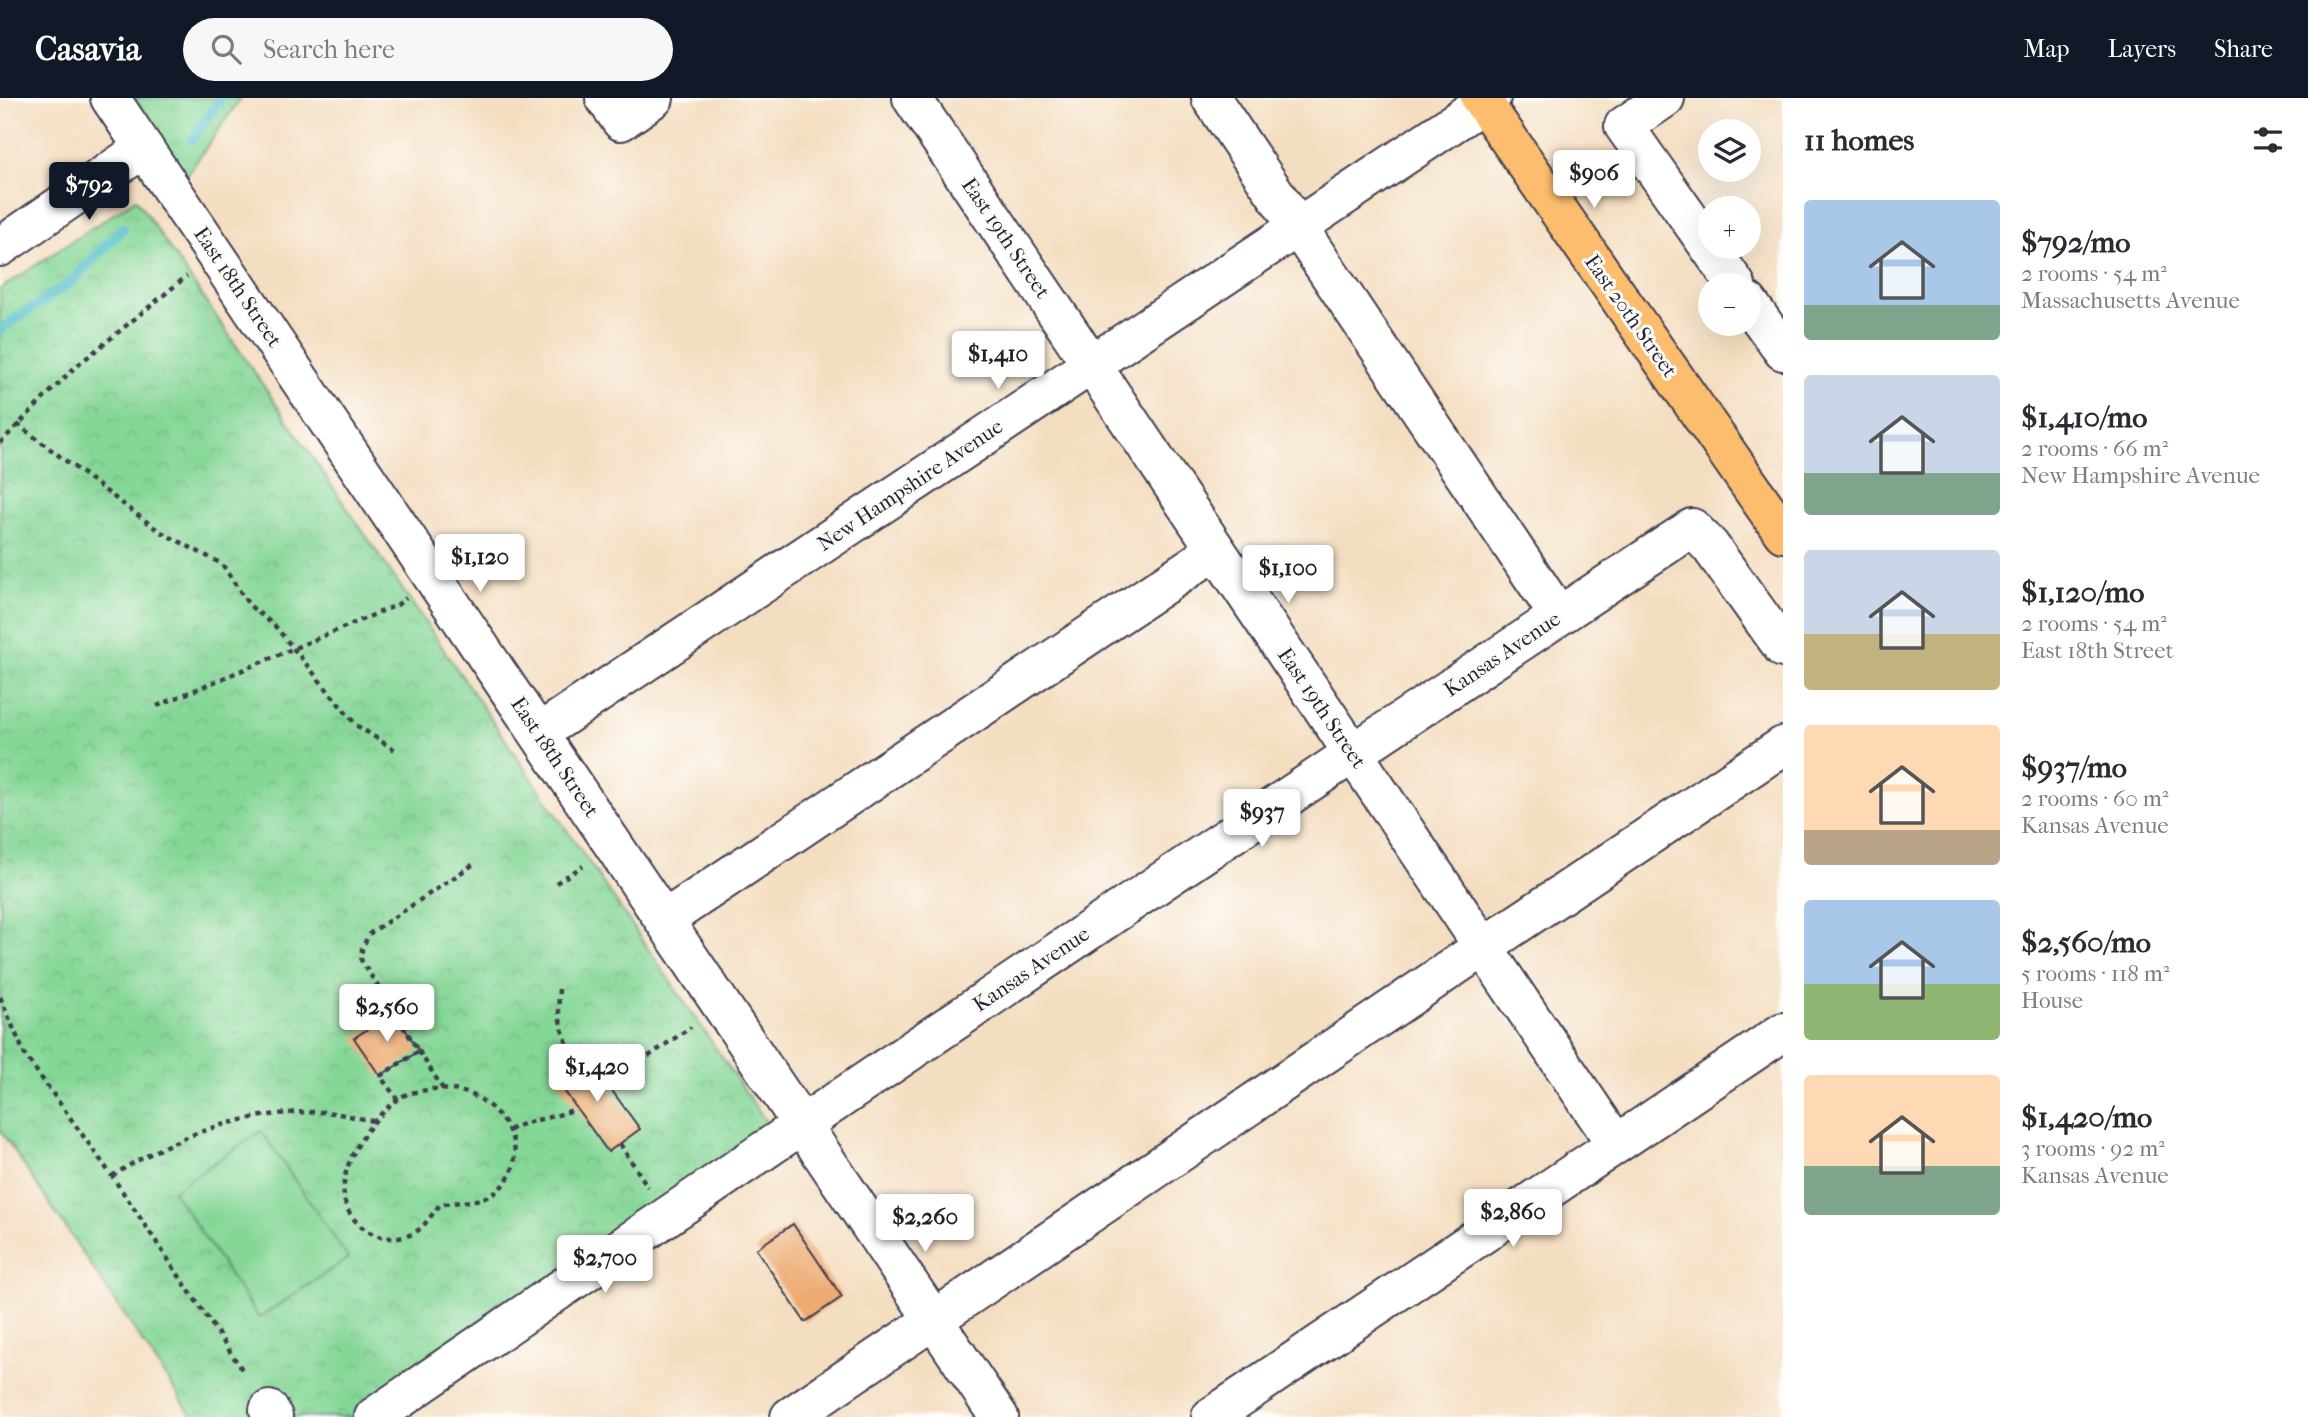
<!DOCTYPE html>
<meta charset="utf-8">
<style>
:root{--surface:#fff;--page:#f7f7f7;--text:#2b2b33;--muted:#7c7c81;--accent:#111827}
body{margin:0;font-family:"IM FELL French Canon",serif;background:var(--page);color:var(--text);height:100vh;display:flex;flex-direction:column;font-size:26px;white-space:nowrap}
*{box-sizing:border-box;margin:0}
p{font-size:23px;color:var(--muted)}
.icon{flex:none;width:38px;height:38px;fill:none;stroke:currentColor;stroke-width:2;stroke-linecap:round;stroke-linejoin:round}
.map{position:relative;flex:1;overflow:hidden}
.details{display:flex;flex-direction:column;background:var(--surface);width:525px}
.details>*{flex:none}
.fabs{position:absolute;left:1698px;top:21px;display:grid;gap:14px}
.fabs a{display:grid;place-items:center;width:63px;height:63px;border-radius:50%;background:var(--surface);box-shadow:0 7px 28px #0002;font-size:35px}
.price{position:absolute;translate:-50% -60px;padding:0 16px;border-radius:7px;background:#fff;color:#222;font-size:23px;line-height:46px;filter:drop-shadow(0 2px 4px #0008)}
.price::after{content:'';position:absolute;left:50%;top:42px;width:21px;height:16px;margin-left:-10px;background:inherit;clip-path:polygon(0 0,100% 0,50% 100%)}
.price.on{background:var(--accent);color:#fff}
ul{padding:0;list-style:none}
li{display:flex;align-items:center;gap:21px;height:175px;padding:0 21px}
li span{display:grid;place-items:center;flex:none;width:196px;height:140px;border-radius:7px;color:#555}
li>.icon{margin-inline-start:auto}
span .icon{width:84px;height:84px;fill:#fffc;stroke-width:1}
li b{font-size:30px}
h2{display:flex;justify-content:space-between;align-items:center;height:84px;padding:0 21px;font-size:30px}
header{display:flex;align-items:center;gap:42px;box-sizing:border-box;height:98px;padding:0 35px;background:var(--accent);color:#fff}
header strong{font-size:33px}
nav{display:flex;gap:38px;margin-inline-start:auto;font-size:24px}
.search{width:490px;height:63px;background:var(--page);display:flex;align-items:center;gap:18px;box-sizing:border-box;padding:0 24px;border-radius:38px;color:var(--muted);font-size:26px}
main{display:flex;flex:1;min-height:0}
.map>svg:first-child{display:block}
</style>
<header>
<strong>Casavia</strong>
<div class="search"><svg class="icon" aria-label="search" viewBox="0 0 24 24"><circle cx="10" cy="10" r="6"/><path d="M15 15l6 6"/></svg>Search here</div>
<nav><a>Map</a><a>Layers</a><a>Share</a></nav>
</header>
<main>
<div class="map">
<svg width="1783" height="1319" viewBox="0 0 1783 1319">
<defs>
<pattern id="grass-tufts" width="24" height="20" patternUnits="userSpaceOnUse" patternTransform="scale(1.75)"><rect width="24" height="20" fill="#85d797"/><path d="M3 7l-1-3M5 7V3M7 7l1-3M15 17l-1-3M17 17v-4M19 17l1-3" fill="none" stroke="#73b883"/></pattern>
<pattern id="park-crowns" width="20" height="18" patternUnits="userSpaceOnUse" patternTransform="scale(1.75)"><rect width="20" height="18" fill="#85d797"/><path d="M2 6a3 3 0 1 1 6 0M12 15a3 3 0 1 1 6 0" fill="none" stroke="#73b883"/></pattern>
</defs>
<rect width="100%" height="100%" fill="#fdfcf7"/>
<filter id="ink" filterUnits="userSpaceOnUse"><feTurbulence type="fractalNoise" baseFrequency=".0143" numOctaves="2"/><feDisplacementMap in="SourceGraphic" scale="14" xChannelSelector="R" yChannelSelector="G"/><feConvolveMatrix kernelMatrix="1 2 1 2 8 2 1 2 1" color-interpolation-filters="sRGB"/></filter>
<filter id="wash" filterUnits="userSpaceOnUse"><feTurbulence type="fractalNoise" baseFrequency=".00686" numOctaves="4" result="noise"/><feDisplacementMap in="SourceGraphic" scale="28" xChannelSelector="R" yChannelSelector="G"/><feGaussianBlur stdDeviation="1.57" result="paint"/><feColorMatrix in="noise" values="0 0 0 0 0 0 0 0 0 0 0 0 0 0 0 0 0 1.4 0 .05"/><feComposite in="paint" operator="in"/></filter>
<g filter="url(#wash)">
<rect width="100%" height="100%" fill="#f4dec1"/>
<path fill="url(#grass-tufts)" stroke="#547c69" stroke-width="2" d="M134 0H241L186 78Z"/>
<path fill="url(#park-crowns)" stroke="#547c69" stroke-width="2" d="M136 101 771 1031 352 1319H193L0 1032V191Z"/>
<path fill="#85d797" stroke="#547c69" stroke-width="2" d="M261 1033 348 1160 259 1220 173 1093Z"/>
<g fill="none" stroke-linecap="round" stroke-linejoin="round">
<path stroke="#54c0ce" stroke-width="10" d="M192 42 221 0
M0 232 72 183 123 130"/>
</g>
<g id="blocks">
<path fill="#edaa71" d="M394 914 419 953 380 978 354 940Z
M586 957 640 1031 608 1054 555 980Z
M793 1126 842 1199 805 1224 756 1151Z"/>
</g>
</g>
<g filter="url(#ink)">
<use href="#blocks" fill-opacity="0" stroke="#423e4f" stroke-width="2"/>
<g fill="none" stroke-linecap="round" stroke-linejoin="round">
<defs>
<path id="minor" d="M110 0 999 1319
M605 0 621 23 654 0
M912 0 1616 1046
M1211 0 1559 518
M1665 0 1624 28 1736 187
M0 149 144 50
M1748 204 1783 253
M539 635 1491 0
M664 822 1216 452
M269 1312 273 1319
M374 1319C811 1019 1250 722 1692 430L1710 448 1783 550
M790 1319 1483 849 1783 648
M1211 1319 1783 934"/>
<path id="major" d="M1480 0 1783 435"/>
</defs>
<use href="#minor" stroke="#423e4f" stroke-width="42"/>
<use href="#major" stroke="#423e4f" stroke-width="42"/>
<path stroke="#423e4f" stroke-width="4.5" stroke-dasharray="5 5" stroke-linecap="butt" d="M17 326 159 433 222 466 249 507 275 528 356 627 398 654
M0 345 73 271 187 178
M157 608 397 507 406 500
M556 785 583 768
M559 891C557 922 562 938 577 964
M0 899 25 957 112 1078 243 1273
M390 908 408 895
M610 990 624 975 691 929
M432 991C450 991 465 992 480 1001 506 1018 526 1051 508 1080 504 1085 499 1093 493 1096 478 1105 456 1103 440 1107 431 1116 426 1128 414 1135 388 1149 353 1133 345 1104 336 1067 373 1018 401 999 410 994 423 993 432 991Z
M443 991 361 862 362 851 369 836 474 766
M398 1002 380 978 419 953
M509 1032C532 1020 554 1021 577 1010
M620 1046 648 1089
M112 1078C176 1037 243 1013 320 1014 337 1014 356 1020 373 1023"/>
<use href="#minor" stroke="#fff" stroke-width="38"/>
<use href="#major" stroke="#fcbd6e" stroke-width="38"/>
</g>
</g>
<g text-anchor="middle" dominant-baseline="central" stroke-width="6" stroke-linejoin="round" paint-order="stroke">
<g font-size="21" fill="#22223b" stroke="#fdfcf7">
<text transform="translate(1006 140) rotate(56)">East 19th Street</text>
<text transform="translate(238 189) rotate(56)">East 18th Street</text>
<text transform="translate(1631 218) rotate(55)">East 20th Street</text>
<text transform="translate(910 387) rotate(-34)">New Hampshire Avenue</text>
<text transform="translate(1502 556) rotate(-34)">Kansas Avenue</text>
<text transform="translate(1322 610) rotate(56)">East 19th Street</text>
<text transform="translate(555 659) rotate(56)">East 18th Street</text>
<text transform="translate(1031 871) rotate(-34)">Kansas Avenue</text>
</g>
</g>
</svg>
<div class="fabs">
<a><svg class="icon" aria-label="layers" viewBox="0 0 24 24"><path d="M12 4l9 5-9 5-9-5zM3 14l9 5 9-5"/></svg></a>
<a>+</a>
<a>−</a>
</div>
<b class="price" style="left:1594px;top:112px">$906</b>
<b class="price on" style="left:89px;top:124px">$792</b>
<b class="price" style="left:998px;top:293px">$1,410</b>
<b class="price" style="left:480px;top:496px">$1,120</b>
<b class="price" style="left:1288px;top:507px">$1,100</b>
<b class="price" style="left:1262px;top:751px">$937</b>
<b class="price" style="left:387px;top:946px">$2,560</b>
<b class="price" style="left:597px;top:1006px">$1,420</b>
<b class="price" style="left:1513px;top:1151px">$2,860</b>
<b class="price" style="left:925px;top:1156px">$2,260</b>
<b class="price" style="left:605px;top:1197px">$2,700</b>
</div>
<section class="details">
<h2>11 homes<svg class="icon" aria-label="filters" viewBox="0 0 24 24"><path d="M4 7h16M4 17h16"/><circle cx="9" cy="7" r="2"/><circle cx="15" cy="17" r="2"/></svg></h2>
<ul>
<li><span style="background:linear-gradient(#a9c7e8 75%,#7fa58c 0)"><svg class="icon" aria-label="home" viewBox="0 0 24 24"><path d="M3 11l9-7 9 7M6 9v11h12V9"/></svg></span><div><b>$792/mo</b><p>2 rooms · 54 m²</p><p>Massachusetts Avenue</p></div></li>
<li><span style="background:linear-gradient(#c9d6e8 70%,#7fa58c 0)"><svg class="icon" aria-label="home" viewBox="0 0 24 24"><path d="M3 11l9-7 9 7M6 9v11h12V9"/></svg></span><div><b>$1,410/mo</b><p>2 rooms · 66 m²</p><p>New Hampshire Avenue</p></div></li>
<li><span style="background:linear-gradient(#c9d6e8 60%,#c2b280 0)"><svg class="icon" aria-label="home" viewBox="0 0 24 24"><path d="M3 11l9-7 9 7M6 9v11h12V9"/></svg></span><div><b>$1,120/mo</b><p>2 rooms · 54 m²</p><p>East 18th Street</p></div></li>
<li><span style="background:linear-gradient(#ffd9b3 75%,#b9a48a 0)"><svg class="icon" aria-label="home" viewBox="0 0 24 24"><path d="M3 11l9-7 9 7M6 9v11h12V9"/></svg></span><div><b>$937/mo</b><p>2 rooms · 60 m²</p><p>Kansas Avenue</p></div></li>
<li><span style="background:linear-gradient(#a9c7e8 60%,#8fb573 0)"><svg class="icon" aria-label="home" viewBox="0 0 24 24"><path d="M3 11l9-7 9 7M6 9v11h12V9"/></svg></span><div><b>$2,560/mo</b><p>5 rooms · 118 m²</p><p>House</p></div></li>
<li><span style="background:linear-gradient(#ffd9b3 65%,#7fa58c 0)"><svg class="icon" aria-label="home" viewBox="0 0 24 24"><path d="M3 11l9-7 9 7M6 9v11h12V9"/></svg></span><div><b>$1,420/mo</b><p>3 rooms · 92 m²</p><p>Kansas Avenue</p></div></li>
</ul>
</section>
</main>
